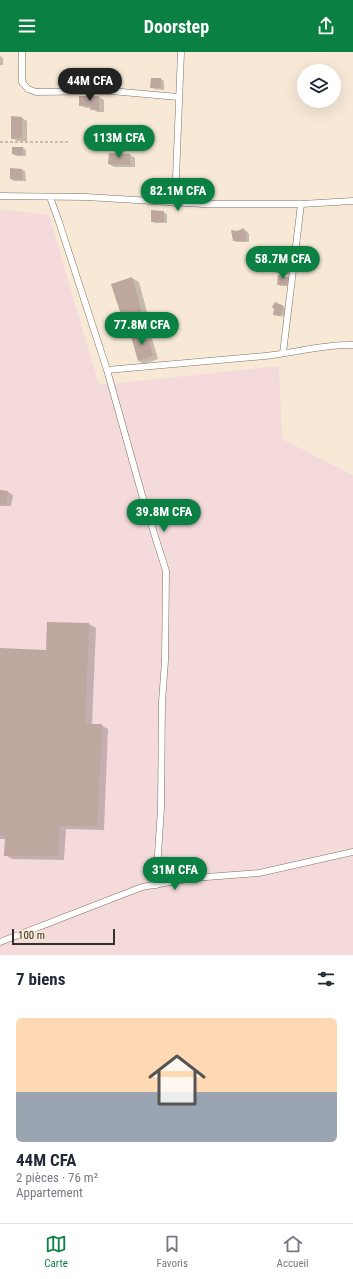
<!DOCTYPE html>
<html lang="fr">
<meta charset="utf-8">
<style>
:root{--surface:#fff;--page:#f6f6f7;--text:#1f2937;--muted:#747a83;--line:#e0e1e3;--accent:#0b8043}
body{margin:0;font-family:"Roboto Condensed",sans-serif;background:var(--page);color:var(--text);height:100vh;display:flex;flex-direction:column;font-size:15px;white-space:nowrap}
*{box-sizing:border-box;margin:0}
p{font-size:13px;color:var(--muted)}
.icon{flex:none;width:22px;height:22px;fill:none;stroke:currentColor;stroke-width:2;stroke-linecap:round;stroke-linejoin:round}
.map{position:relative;height:903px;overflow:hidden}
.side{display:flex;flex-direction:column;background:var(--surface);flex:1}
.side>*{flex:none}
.controls{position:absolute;left:297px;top:12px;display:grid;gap:8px}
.controls a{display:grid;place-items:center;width:44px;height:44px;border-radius:50%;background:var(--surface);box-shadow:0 4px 16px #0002;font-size:20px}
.scale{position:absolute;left:12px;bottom:10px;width:103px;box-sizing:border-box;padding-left:4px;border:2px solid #353028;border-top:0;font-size:11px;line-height:14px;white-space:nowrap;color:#353028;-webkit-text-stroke:3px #f7e9d6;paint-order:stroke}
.price{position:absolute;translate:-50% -34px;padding:0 9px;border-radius:14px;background:var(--accent);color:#fff;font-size:13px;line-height:26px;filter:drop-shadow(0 1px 2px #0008)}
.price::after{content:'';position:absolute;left:50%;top:24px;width:12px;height:9px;margin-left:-6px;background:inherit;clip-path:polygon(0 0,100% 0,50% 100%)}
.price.on{background:#222;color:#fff}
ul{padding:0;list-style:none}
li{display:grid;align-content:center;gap:8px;height:212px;padding:0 16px}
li+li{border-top:1px solid var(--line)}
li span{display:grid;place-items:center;height:124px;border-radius:6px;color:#555}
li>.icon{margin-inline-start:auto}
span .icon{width:72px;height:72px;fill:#fffc;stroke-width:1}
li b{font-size:17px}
h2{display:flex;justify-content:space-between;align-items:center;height:48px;padding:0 16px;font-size:17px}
header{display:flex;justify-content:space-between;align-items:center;height:52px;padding:0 16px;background:var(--accent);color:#fff;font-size:18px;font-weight:700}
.menu{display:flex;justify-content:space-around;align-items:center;height:56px;border-top:1px solid var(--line);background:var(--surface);font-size:11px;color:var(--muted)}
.menu a{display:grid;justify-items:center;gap:2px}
.menu .on{color:var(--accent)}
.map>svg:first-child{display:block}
</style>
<header><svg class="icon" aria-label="menu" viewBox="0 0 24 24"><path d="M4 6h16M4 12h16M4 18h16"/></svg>Doorstep<svg class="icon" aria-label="share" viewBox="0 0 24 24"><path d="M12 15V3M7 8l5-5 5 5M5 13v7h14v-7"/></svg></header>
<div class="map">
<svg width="353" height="903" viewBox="0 0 353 903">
<rect width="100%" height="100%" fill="#f7e9d6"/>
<path fill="#f5dadc" d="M0 157 49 163 99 333 279 314 282 387 353 423V903H0Z"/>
<path fill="#0003" d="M0 4 3 6V13H0Z
M152 27H161L164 29V38L154 37 151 35Z
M99 45 104 48V60H97L91 56H86L80 53Z
M22 66 27 69V89H17L12 86Z
M23 96 26 98V104H16L13 102Z
M130 103 135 106V115H114L109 112Z
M22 118 25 119 26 129H14L11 127Z
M163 160 167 162V171H155L152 169Z
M244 177 249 182V190H237L234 189 237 180Z
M290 206 295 209 294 224 279 222 274 219Z
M132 226 139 230 152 279 147 281 151 283 158 307 144 312 139 309 132 284H133L128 281Z
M288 226 291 228 290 234H281L278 232Z
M283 255 286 257 283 265 275 262Z
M0 439 8 440 13 443 11 454H0Z
M89 572 96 576 92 673H101L108 677 104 778 66 777 64 808 12 807 5 803 6 787H0V597L47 599Z"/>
<path fill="#bea79e" d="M151 26H161V36H150Z
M79 44H99V58H90L91 54H79Z
M11 64 22 65V86L11 87Z
M12 95H23V103L12 102Z
M109 101 130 102V113L108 112Z
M10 116 22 117 23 128 10 127Z
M151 158 164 159V170H151Z
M244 176 243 180 247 179 246 189H233L231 178 237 179Z
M274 203 290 205 289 221 273 220Z
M278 223 289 225 287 233H277Z
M132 225 146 275 127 281 111 232Z
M275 250 284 254 280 264 273 263 274 257 272 255Z
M146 279 153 304 138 309 131 284Z
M0 438 8 439 6 452H0Z
M47 570 89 571 85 672H102L97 774H60L58 804H4L5 784H0V596L46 598Z"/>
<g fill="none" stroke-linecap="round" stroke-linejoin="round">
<defs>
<path id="minor" d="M22 0V30L28 37 36 40 111 39 178 45
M0 144 86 145 203 152H301L353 149
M50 145 59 170 107 318 142 443 166 519 165 609 162 650 161 756 156 833
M175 151 181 0
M283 301 301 152
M107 318C160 313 213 309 265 304 295 301 323 292 353 293
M0 890 142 835 193 826 259 821 353 800"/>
</defs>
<use href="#minor" stroke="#7f7362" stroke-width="7"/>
<path stroke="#9a9183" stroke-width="1" stroke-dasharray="3 2" stroke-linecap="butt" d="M0 90H70"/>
<use href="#minor" stroke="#fff" stroke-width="6"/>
</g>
</svg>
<div class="controls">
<a><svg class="icon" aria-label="layers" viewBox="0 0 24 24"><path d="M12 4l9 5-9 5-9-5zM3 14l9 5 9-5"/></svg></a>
</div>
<div class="scale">100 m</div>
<b class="price on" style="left:90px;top:50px">44M CFA</b>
<b class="price" style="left:119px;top:107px">113M CFA</b>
<b class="price" style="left:178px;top:160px">82.1M CFA</b>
<b class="price" style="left:283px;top:228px">58.7M CFA</b>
<b class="price" style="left:142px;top:294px">77.8M CFA</b>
<b class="price" style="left:164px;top:481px">39.8M CFA</b>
<b class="price" style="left:175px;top:839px">31M CFA</b>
</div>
<section class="side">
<h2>7 biens<svg class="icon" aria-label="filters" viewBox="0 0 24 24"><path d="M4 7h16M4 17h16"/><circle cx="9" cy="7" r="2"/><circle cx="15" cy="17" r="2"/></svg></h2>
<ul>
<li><span style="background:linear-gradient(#ffd9b3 60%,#9aa5b1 0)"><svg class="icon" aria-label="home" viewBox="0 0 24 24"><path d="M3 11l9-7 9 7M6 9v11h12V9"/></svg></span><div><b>44M CFA</b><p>2 pièces · 76 m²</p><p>Appartement</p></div></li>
</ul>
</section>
<nav class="menu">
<a class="on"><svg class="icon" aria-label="map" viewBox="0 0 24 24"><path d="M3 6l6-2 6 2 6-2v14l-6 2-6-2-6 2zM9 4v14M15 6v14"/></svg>Carte</a>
<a><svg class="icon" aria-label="saved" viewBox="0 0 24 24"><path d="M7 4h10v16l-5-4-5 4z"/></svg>Favoris</a>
<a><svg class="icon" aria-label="home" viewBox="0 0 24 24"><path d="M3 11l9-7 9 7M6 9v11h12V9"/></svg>Accueil</a>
</nav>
